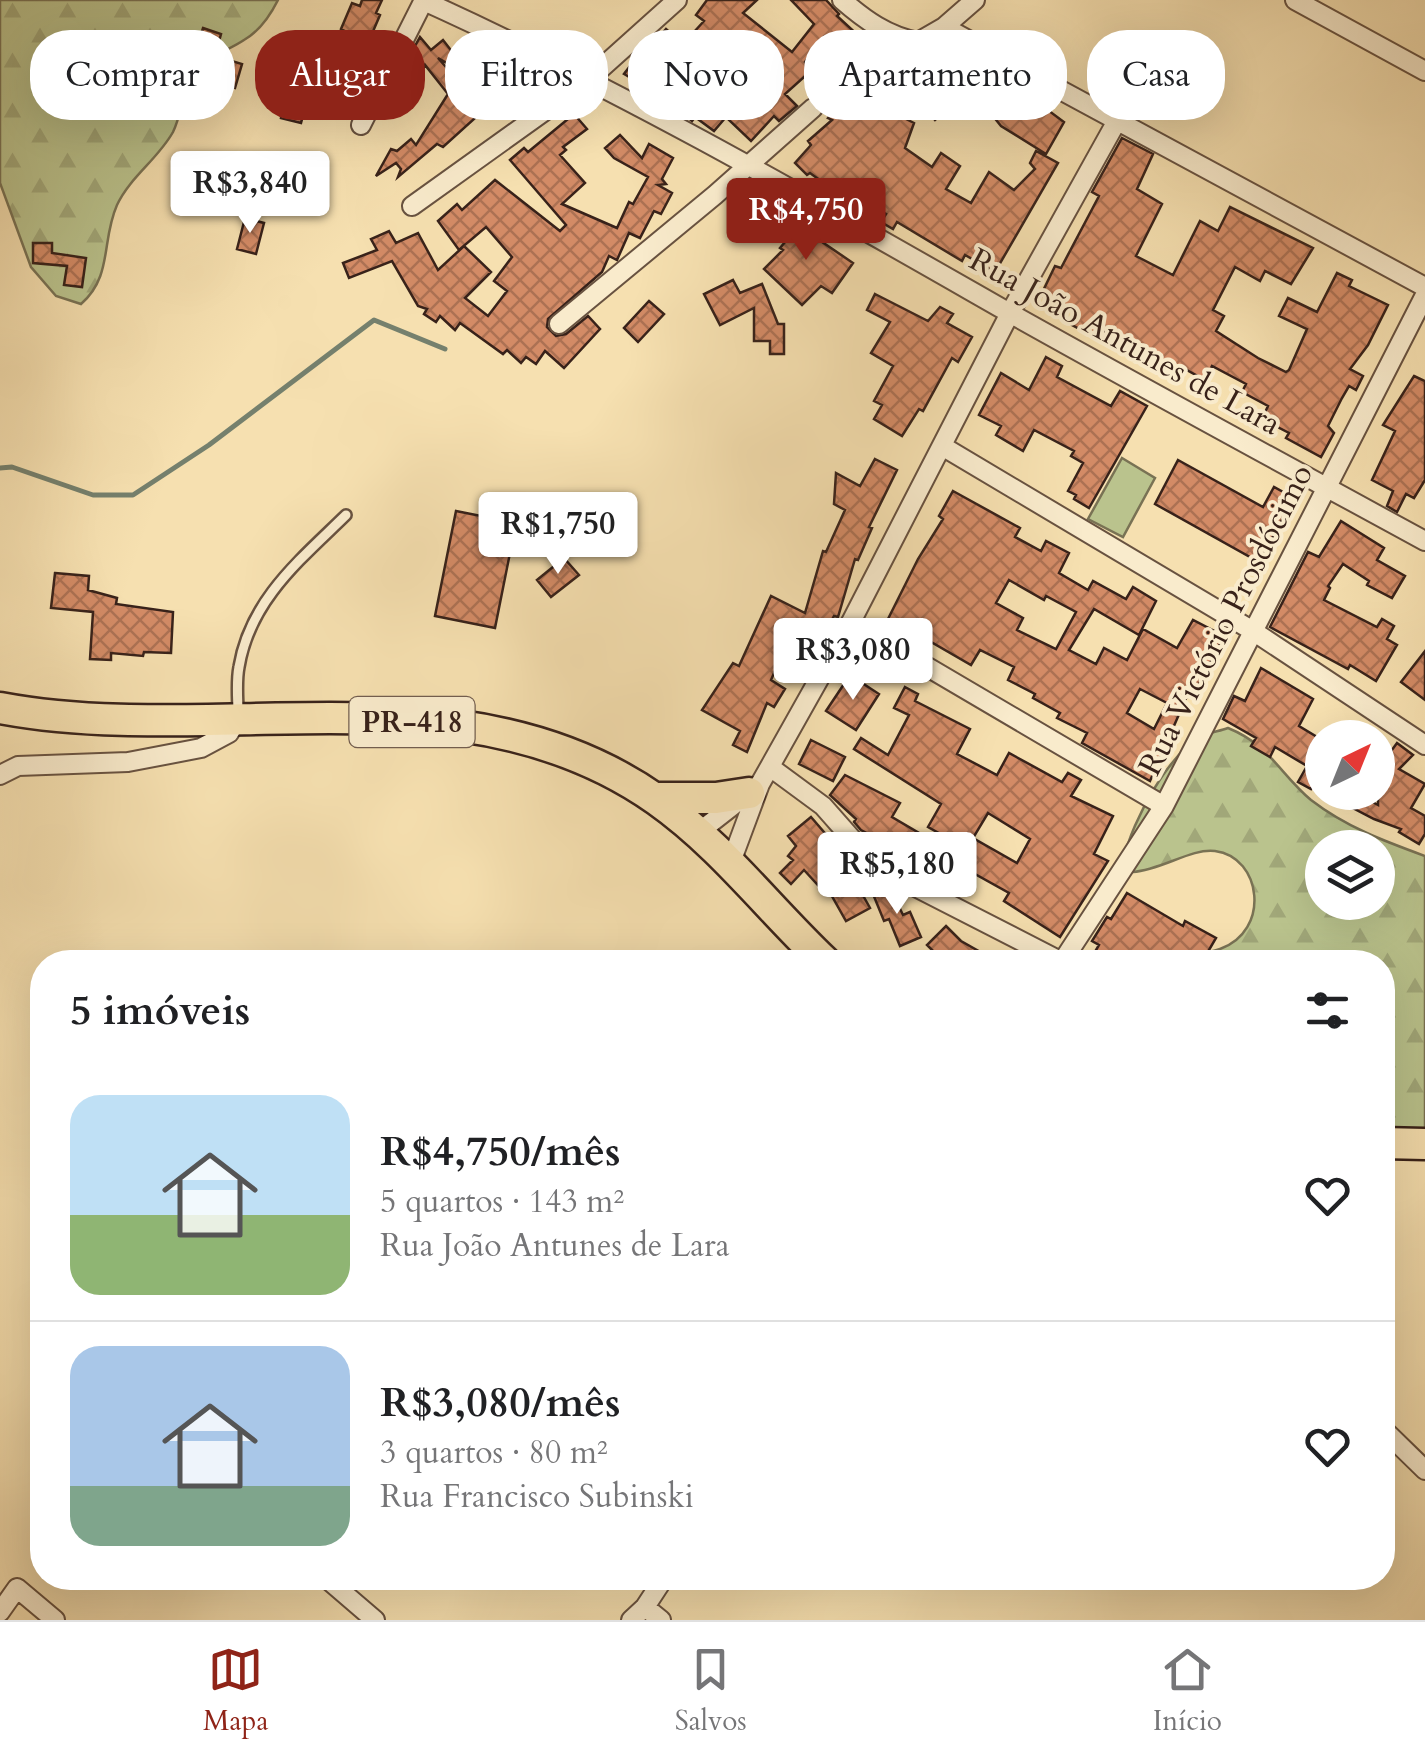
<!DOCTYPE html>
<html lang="pt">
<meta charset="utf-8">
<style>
:root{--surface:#fff;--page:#f6f6f6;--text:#202124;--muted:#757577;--line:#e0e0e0;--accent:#8f2418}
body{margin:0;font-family:Cardo,serif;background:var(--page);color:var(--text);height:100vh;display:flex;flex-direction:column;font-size:38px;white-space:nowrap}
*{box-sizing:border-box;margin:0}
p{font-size:32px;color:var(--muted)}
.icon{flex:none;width:55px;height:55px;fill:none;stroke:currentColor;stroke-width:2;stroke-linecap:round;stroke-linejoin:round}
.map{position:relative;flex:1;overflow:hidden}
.sheet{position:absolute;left:30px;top:950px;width:1365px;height:640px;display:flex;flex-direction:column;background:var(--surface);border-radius:40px;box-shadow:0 10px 40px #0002}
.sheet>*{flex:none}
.guide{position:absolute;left:30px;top:30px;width:1365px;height:90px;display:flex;gap:20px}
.needle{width:65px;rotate:43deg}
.tools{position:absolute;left:1305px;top:720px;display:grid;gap:20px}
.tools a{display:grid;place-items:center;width:90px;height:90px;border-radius:50%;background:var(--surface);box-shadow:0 10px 40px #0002;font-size:50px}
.price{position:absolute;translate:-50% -85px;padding:0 22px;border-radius:10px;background:#fff;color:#222;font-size:32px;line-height:65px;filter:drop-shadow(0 2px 5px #0008)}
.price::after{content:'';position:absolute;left:50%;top:60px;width:30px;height:22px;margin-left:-15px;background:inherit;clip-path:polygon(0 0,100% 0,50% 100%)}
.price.selected{background:var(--accent);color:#fff}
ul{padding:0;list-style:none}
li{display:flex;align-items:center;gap:30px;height:250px;padding:0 40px}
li+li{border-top:2px solid var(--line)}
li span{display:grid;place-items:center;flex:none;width:280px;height:200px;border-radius:30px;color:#555}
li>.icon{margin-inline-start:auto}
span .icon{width:120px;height:120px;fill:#fffc;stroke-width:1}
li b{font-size:42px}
h2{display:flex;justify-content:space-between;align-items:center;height:120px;padding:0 40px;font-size:42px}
.chip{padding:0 35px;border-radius:40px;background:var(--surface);box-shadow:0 10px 40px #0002;font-size:35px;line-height:90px}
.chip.selected{background:var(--accent);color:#fff}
.menu{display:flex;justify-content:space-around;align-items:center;height:140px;border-top:2px solid var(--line);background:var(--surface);font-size:28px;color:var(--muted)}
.menu a{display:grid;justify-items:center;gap:5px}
.menu .selected{color:var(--accent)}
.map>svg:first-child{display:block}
</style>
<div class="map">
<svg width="1425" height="1620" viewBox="0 0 1425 1620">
<defs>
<pattern id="forest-firs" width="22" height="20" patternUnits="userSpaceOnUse" patternTransform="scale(2.5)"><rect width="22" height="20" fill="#bac38d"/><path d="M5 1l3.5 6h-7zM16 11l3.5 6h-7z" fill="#a1a779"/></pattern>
<pattern id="building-cross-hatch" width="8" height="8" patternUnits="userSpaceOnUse" patternTransform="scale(2.5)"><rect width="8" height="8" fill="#d38b66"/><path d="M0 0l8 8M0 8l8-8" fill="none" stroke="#ac7153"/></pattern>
</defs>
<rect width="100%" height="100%" fill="#f6e0b0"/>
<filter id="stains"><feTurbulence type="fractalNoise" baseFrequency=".002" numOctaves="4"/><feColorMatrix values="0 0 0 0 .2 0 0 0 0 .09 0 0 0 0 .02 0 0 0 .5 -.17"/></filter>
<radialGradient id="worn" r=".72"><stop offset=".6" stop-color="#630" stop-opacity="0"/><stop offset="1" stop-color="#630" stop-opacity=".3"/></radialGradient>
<path fill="url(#forest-firs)" stroke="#797254" stroke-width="2.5" fill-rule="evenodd" d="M0 0H278C270 16 260 31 244 40 226 52 206 56 194 74 182 91 182 114 173 132 158 159 130 177 117 205 101 241 113 276 81 304L56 296 31 267 0 183Z
M1228 728C1270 745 1279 773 1311 800 1346 827 1384 841 1425 856V1147L1383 1143 1382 962H1096C1106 960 1116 956 1127 955 1157 950 1191 959 1220 949 1271 931 1262 857 1215 851 1191 848 1162 870 1133 872L1124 858C1132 822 1169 751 1205 735 1212 732 1220 731 1228 728ZM1322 848H1378V902H1322Z"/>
<path fill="#bac38d" stroke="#797254" stroke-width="2.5" d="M1122 458 1155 478 1123 537 1088 519Z"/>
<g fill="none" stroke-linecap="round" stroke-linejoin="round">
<path stroke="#75806d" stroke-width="5" d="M0 468 12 467 93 495H133L209 445 374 320 445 349"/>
</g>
<path fill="url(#building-cross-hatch)" stroke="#38221a" stroke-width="2.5" fill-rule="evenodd" d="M362 0H382L376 13 380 15 368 43 341 29 352 3 360 6Z
M707 0H757L743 13 792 52 814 24 791 0H826L839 14 837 16 875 51 855 66 824 37 805 62 812 70 785 94 797 106 779 121 774 116 751 141 726 117 714 131 695 117 692 121 669 99 665 106 644 94 648 88 624 74 640 53 643 55 666 29 683 44 704 21 696 15Z
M203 28 221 34 215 56 242 64 235 88 183 72 190 48 196 50Z
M420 37 431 50 443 40 464 67 487 58 524 83 514 101 438 58 484 110 443 147 437 144 398 177 401 169 396 163 376 176 391 149 397 151 411 139 416 145 448 94 425 65 411 96 397 89 417 50 415 46Z
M885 44 915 54 928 51 946 56 959 77 938 90 951 106 935 120 900 78 877 58Z
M311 54 356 72 348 89 325 78 321 89 311 85 301 123 281 118 285 98H289L290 93 294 94Z
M988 71 1020 111 1029 96 1064 122 1046 154 1001 126 969 86Z
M854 86 873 116 878 105 914 123 905 148 932 167 941 153 960 166 946 189 971 203 989 172 1014 190 1035 169 1030 163 1036 151 1058 163 995 272 965 255 962 261 897 222 893 229 881 222 886 214 863 202 858 208 810 173 807 175 795 163 811 145 808 141 832 120 828 118Z
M574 114 587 129 563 147 566 150 560 155 585 183 562 204 617 228 629 202 633 204 648 177 614 158 605 148 620 135 642 158 649 144 673 158 662 179 666 184 658 185 672 193 661 214 654 211 640 238 629 233 617 260 609 256 602 272 548 319 547 327 556 336 566 334 588 316 600 329 564 368 545 351 536 364 526 357 521 363 507 350 503 354 460 323 455 330 440 316 436 322 424 314 427 309 418 306 392 261 349 278 343 263 377 250 371 239 389 231 396 243 418 233 438 270 464 246 491 272 465 298 488 316 507 291 494 281 512 257 486 227 459 250 438 221 457 204 462 210 495 180 560 231 566 225 510 160 524 148 528 152Z
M1122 138 1153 154 1137 189 1162 204 1136 256 1173 275 1200 221 1218 231 1230 207 1313 248 1291 284 1265 271 1260 281 1235 267 1213 310 1224 316 1216 331 1258 358 1286 372 1289 370 1307 329 1279 316 1288 298 1317 312 1337 273 1352 280 1349 286 1388 305 1368 345 1350 369 1363 376 1356 390 1349 386 1342 398 1328 426 1334 433 1321 457 1286 438 1289 433 1262 419 1268 406 1242 392 1246 384 1212 366 1205 380 1183 368 1179 378 1139 357 1137 360 1123 352 1128 343 1099 329 1095 337 1068 323 1074 312 1041 295 1055 266 1061 268 1099 196 1092 192Z
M791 214 809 233 853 263 832 293 821 286 802 305 764 269 783 250 780 248 785 242 775 232Z
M245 218 264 223 256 254 237 249Z
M33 243H52V253L86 258 82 287 64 285 67 266 33 263Z
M733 280 740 293 762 284 778 324H784V354H770V341H754V308L720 325 704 294Z
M875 294 928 321 940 307 953 314 947 323 972 337 958 362 952 358 923 411 919 409 902 436 874 419 882 405 874 401 893 366 871 353 890 322 867 310Z
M649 301 664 314 638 342 624 328Z
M1046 357 1062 366 1057 377 1111 406 1120 391 1147 406 1089 508 1074 499 1076 495 1068 491 1083 463 1071 456 1074 451 1034 430 1023 451 996 435 1001 426 979 415 1001 373 1029 390Z
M1414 376 1425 381V480L1414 498 1406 494 1397 512 1387 506 1393 491 1372 480 1395 431 1383 425Z
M875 459 897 470 869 527 872 528 858 560 855 559 838 617 834 616 807 667 782 655 771 680 785 689 774 707 767 703 747 752 733 745 740 731 702 710 733 663 739 666 771 596 805 613 823 551 826 552 845 510 834 504 836 473 860 486Z
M1178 460 1263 507 1274 487 1294 498 1259 562 1155 504Z
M953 491 1020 528 1015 537 1041 551 1046 541 1069 553 1059 573 1088 590 1093 581 1126 599 1133 587 1156 601 1139 635 1094 609 1069 650 1096 664 1104 648 1127 660 1143 629 1177 648 1193 620 1224 636 1195 692 1190 689 1150 781 1082 743 1087 733 1057 718 1060 713 1033 698 1035 694 1008 680 1014 667 980 650 971 665 931 642 928 647 911 637 909 641 884 627 918 559 943 519 939 516ZM1009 580 1044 600 1046 596 1076 612 1056 649 1017 630 1023 618 996 603ZM1140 689 1167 703 1154 729 1127 713Z
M456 511 516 523 495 628 435 616Z
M1341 521 1384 548 1377 560 1405 576 1392 598 1367 585 1369 581 1343 564 1328 586 1330 588 1324 600 1377 627 1382 619 1394 626 1387 639 1397 645 1376 681 1350 665 1348 669 1270 627 1308 552 1319 557Z
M564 558 579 575 551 597 537 580Z
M55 573 89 576 88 590 117 598 116 604 173 612 171 653 144 652 143 656 111 653V660L90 659 93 612 51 608Z
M1425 651V700L1401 682Z
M1261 668 1313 699 1299 726 1322 740V775L1320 773 1311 789 1298 782 1307 766 1275 747 1270 757 1251 746 1256 738 1223 719 1234 696 1245 701Z
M850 675 879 694 856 730 826 711Z
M905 687 918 694 915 701 970 729 957 754 997 775 1009 753 1062 782 1068 773 1081 780 1071 796 1113 816 1094 854 1108 861 1060 937 1004 901 1009 893 973 873 969 881 939 866 953 841 928 827 941 804 854 749 861 738 888 755 909 715 894 708ZM988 813 1030 839 1017 863 973 838Z
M811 740 845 757 833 781 799 764Z
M1397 743 1413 755 1399 769 1425 784 1411 808 1425 816V834L1419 844 1399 832 1401 829 1374 819 1322 792H1354L1378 805V769Z
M845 775 900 803 892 817 919 833 910 848 907 847 904 853 861 830 854 822 856 819 830 795Z
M811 817 842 853 832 862 853 885 856 883 870 908 846 921 829 891 826 894 804 870 791 884 780 873 793 860 788 856 796 846 788 836Z
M890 888 903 915 910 912 921 937 900 946 889 919 884 921 873 894Z
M1127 893 1183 926 1185 921 1216 938 1202 962H1089L1099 945 1092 941 1107 917 1111 919Z
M946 926 961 941 998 962H948L941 959 927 945Z"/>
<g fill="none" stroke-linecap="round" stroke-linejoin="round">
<defs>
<path id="service" d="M238 714C238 699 236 682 239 667 250 600 300 560 346 515"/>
<path id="minor" d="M842 0C865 20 887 36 918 42L944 27 975 0
M1295 0 1425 71
M424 1C625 92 815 202 1006 311 1145 389 1285 465 1425 541
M944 27 1425 287
M361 125 424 0
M412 206 588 80 677 0
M559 324 715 195 813 108
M942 446 1253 631 1425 745
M851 622 1164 806
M770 767 823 806 868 857 894 876 1062 962
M0 775 18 766 128 762 201 748 229 733 238 718
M699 832 740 800
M731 862 760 784 851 622 1010 313 1118 119
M1062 962 1164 806 1425 295
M1382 1428 1425 1470
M326 1578 375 1620
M645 1607 661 1620
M0 1612 17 1588 55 1620
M631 1620 645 1607 664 1578"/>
<path id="trunk" d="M0 708C217 749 463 663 657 800 722 846 768 908 825 962
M654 798H716L749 793
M1382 1143 1425 1144"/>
</defs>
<use href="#service" stroke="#685240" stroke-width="14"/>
<use href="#minor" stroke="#685240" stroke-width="22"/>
<use href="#trunk" stroke="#38221a" stroke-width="35"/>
<use href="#service" stroke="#f9ebcc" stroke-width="9"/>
<use href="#minor" stroke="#f9ebcc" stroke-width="18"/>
<use href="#trunk" stroke="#f6e0b0" stroke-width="30"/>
</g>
<g text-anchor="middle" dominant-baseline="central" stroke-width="8" stroke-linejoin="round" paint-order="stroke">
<rect fill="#f9ebcc" stroke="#725e4f" stroke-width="2.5" x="349.5" y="697" width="125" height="50" rx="8"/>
<g font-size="30" font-weight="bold" fill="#38221a">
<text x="412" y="722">PR-418</text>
</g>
<g font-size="32" fill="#38221a" stroke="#f9ebcc">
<text transform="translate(1125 342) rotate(29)">Rua João Antunes de Lara</text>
<text transform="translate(1226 620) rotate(-63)">Rua Victório Prosdócimo</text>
</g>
</g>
<rect width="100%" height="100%" filter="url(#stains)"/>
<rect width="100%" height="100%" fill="url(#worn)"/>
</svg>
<div class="tools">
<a><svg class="needle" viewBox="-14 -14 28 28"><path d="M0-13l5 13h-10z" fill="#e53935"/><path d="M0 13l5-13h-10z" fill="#757577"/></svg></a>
<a><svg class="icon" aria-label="layers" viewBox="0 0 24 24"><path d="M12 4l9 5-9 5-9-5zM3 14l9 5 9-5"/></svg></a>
</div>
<b class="price" style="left:250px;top:236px">R$3,840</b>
<b class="price selected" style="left:806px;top:263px">R$4,750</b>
<b class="price" style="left:558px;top:577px">R$1,750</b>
<b class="price" style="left:853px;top:703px">R$3,080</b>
<b class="price" style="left:897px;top:917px">R$5,180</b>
<div class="guide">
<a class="chip">Comprar</a>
<a class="chip selected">Alugar</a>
<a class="chip">Filtros</a>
<a class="chip">Novo</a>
<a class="chip">Apartamento</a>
<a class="chip">Casa</a>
</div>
<section class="sheet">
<h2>5 imóveis<svg class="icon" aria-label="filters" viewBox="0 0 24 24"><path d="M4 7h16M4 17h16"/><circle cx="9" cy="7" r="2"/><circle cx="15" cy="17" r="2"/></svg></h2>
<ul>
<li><span style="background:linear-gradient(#bfe0f5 60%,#8fb573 0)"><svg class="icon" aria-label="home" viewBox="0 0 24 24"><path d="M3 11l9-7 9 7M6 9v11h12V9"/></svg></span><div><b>R$4,750/mês</b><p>5 quartos · 143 m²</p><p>Rua João Antunes de Lara</p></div><svg class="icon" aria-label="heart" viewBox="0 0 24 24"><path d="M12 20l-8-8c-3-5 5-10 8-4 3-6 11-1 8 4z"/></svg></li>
<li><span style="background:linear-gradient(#a9c7e8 70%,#7fa58c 0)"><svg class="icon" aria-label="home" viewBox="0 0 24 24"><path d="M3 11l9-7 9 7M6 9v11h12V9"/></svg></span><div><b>R$3,080/mês</b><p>3 quartos · 80 m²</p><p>Rua Francisco Subinski</p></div><svg class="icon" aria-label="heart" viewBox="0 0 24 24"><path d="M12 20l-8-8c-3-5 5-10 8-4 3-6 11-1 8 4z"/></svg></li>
</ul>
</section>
</div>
<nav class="menu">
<a class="selected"><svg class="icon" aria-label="map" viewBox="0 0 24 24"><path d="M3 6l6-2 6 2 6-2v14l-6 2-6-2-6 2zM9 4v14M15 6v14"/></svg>Mapa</a>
<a><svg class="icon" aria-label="saved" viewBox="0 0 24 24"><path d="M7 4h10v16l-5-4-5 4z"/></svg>Salvos</a>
<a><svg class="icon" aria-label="home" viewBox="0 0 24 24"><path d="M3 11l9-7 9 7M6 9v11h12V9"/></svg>Início</a>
</nav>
